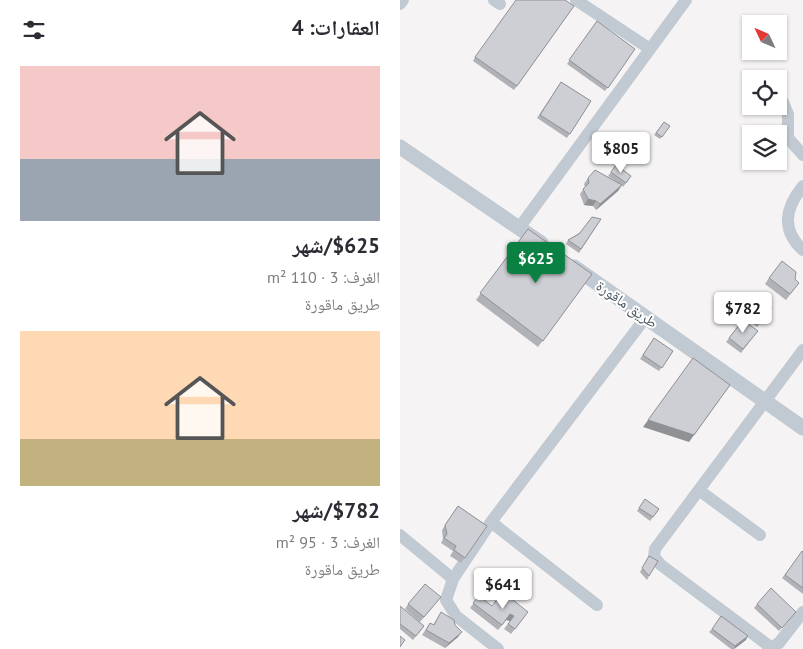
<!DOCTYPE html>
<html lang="ar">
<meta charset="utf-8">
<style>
:root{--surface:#fff;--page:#f7f7f7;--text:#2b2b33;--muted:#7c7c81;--accent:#0b8043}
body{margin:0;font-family:"PT Sans","Noto Naskh Arabic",sans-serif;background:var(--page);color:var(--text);direction:rtl;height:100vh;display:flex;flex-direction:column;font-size:19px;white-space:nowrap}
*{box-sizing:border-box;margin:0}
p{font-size:16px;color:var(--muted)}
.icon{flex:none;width:28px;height:28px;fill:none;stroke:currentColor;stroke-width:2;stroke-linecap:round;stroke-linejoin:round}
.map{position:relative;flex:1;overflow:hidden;direction:ltr}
.details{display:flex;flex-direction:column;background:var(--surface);width:400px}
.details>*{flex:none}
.needle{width:32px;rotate:314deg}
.tools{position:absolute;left:342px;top:15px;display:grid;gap:10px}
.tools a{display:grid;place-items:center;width:45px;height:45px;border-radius:0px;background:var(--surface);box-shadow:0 1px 4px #0004;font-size:25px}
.price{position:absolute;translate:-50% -42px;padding:0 11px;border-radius:5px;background:#fff;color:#222;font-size:16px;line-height:32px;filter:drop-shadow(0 1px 2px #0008)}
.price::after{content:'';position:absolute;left:50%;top:30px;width:15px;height:11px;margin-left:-8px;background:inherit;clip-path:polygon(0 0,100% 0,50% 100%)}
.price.on{background:var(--accent);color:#fff}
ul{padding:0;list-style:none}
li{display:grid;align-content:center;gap:10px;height:265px;padding:0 20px}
li span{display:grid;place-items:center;height:155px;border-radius:0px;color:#555}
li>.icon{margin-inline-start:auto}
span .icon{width:90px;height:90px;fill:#fffc;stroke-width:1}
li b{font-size:21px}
h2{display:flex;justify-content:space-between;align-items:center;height:60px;padding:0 20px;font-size:21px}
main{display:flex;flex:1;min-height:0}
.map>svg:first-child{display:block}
</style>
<main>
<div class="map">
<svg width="403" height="649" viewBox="0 0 403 649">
<rect width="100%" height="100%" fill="#f5f3f3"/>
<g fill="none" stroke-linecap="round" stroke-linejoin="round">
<path stroke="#c1cad2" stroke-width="12" d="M94 0 100 4
M176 0 250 49
M0 4 3 0
M382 100 388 114V138L403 155
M403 186C385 208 381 230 403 250
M119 228 286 0
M300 491 360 535
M91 522 197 605
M0 535 53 579 46 600 56 616 98 649
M53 579 91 522 246 317
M372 648 261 565 254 557 255 549 403 350
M368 649 379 643 403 612"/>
<path stroke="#c1cad2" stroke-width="15" d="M0 147 141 243
M174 267 403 428"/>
</g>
<path fill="#b0b2b7" d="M174 6 114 90 73 61 75 57Z
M197 21 235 49 205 91 167 64Z
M161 82 191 101 167 138 137 118Z
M264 122 270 126 260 139 254 135Z
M216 165 231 176 223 187 222 185 218 191 196 210 193 206 184 205 180 194 185 187 184 184 188 178 221 185 208 176Z
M201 219 179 253 166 244 168 240Z
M128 229 192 274 138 347 76 300Z
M369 278 395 279 399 283 386 300 365 284Z
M370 311 357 327 343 316 346 312Z
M343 320 358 331 341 353 326 342Z
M254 338 273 351 259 371 240 359Z
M245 499 259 509 250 521 237 511Z
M58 506 87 526 61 563 50 556 53 551 41 543 43 539 42 530Z
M403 552V594L382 578Z
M249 556V576L247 580 240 572Z
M79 596 92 606 128 612 111 634 104 629 110 621 106 620 98 630 70 608Z
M41 597 20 622 5 609 8 604Z
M357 604 396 612 379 631 354 608Z
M0 606 24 626 13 640 0 629Z
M41 612 55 625 58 637 45 648 22 635 30 623 33 625Z
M312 629 346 640 334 649H331L309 632Z"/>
<path fill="#909195" d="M222 185 218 191 196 210 200 204Z
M188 199 196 201 193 206 184 205Z
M330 385 289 442 243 427 248 420Z
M110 614 114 616 110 621 106 620 98 630Z
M62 632 58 637 45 648 49 643Z
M348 636 346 640 334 649 335 646Z"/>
<path fill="#cdcfd5" stroke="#909195" d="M116 0H165L174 6 117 86 75 57Z
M197 21 235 49 208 88 169 60Z
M161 82 191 101 170 134 140 115Z
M264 122 270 126 262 137 256 133Z
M216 165 231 176 226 183 211 172Z
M195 170 222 185 200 204 196 201 188 199 183 189 189 183 188 178Z
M192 217 201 219 181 249 168 240 179 234Z
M128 229 192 274 143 341 80 293Z
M382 261 396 272 395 279 399 283 390 294 369 278Z
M359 297 372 308 359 323 346 312Z
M343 320 358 331 343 349 329 338Z
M254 338 273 351 262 368 243 355Z
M293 358 330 385 294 435 248 420Z
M245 499 259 509 253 517 239 508Z
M58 506 87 526 65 558 54 550 56 546 44 538 47 534 45 525Z
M402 551 403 552V588L385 575Z
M249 556 258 561 249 576 242 568Z
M25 584 41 597 24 617 8 604Z
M371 588 396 612 382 628 357 604Z
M103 592 128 612 115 629 108 624 114 616 110 614 102 625 73 603 79 596 92 606Z
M0 606 24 626 16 636 0 624Z
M41 612 54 620 55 625 62 632 49 643 26 630 30 623 34 625Z
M321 616 348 636 335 646 312 629Z
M0 636 5 640 0 647Z"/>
<g text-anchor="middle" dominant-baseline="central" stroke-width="4" stroke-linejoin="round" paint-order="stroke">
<g font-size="15" fill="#4a5661" stroke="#fff">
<text transform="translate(227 304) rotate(35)">طريق ماقورة</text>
</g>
</g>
</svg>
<div class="tools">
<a><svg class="needle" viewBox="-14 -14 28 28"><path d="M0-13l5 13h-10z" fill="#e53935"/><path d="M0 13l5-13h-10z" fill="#7c7c81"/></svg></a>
<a><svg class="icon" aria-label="locate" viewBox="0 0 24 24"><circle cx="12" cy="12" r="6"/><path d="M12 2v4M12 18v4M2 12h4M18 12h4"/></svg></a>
<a><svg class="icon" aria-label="layers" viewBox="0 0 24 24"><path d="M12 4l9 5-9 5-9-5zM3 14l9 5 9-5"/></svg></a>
</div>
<b class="price" style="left:221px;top:174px">$805</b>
<b class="price on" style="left:136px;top:284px">$625</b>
<b class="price" style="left:343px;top:334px">$782</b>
<b class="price" style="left:103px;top:610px">$641</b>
</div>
<section class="details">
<h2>العقارات: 4<svg class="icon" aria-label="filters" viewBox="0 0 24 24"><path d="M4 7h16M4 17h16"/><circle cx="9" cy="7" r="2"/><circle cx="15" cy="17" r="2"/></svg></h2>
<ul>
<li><span style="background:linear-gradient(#f6c9c9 60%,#9aa5b1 0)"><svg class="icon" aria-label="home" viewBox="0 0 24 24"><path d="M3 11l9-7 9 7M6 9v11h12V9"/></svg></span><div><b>$625/شهر</b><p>الغرف: 3 · 110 m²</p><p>طريق ماقورة</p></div></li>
<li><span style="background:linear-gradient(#ffd9b3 70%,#c2b280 0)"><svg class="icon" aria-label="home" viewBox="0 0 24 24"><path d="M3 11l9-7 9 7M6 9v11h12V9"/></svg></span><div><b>$782/شهر</b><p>الغرف: 3 · 95 m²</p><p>طريق ماقورة</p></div></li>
</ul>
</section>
</main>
